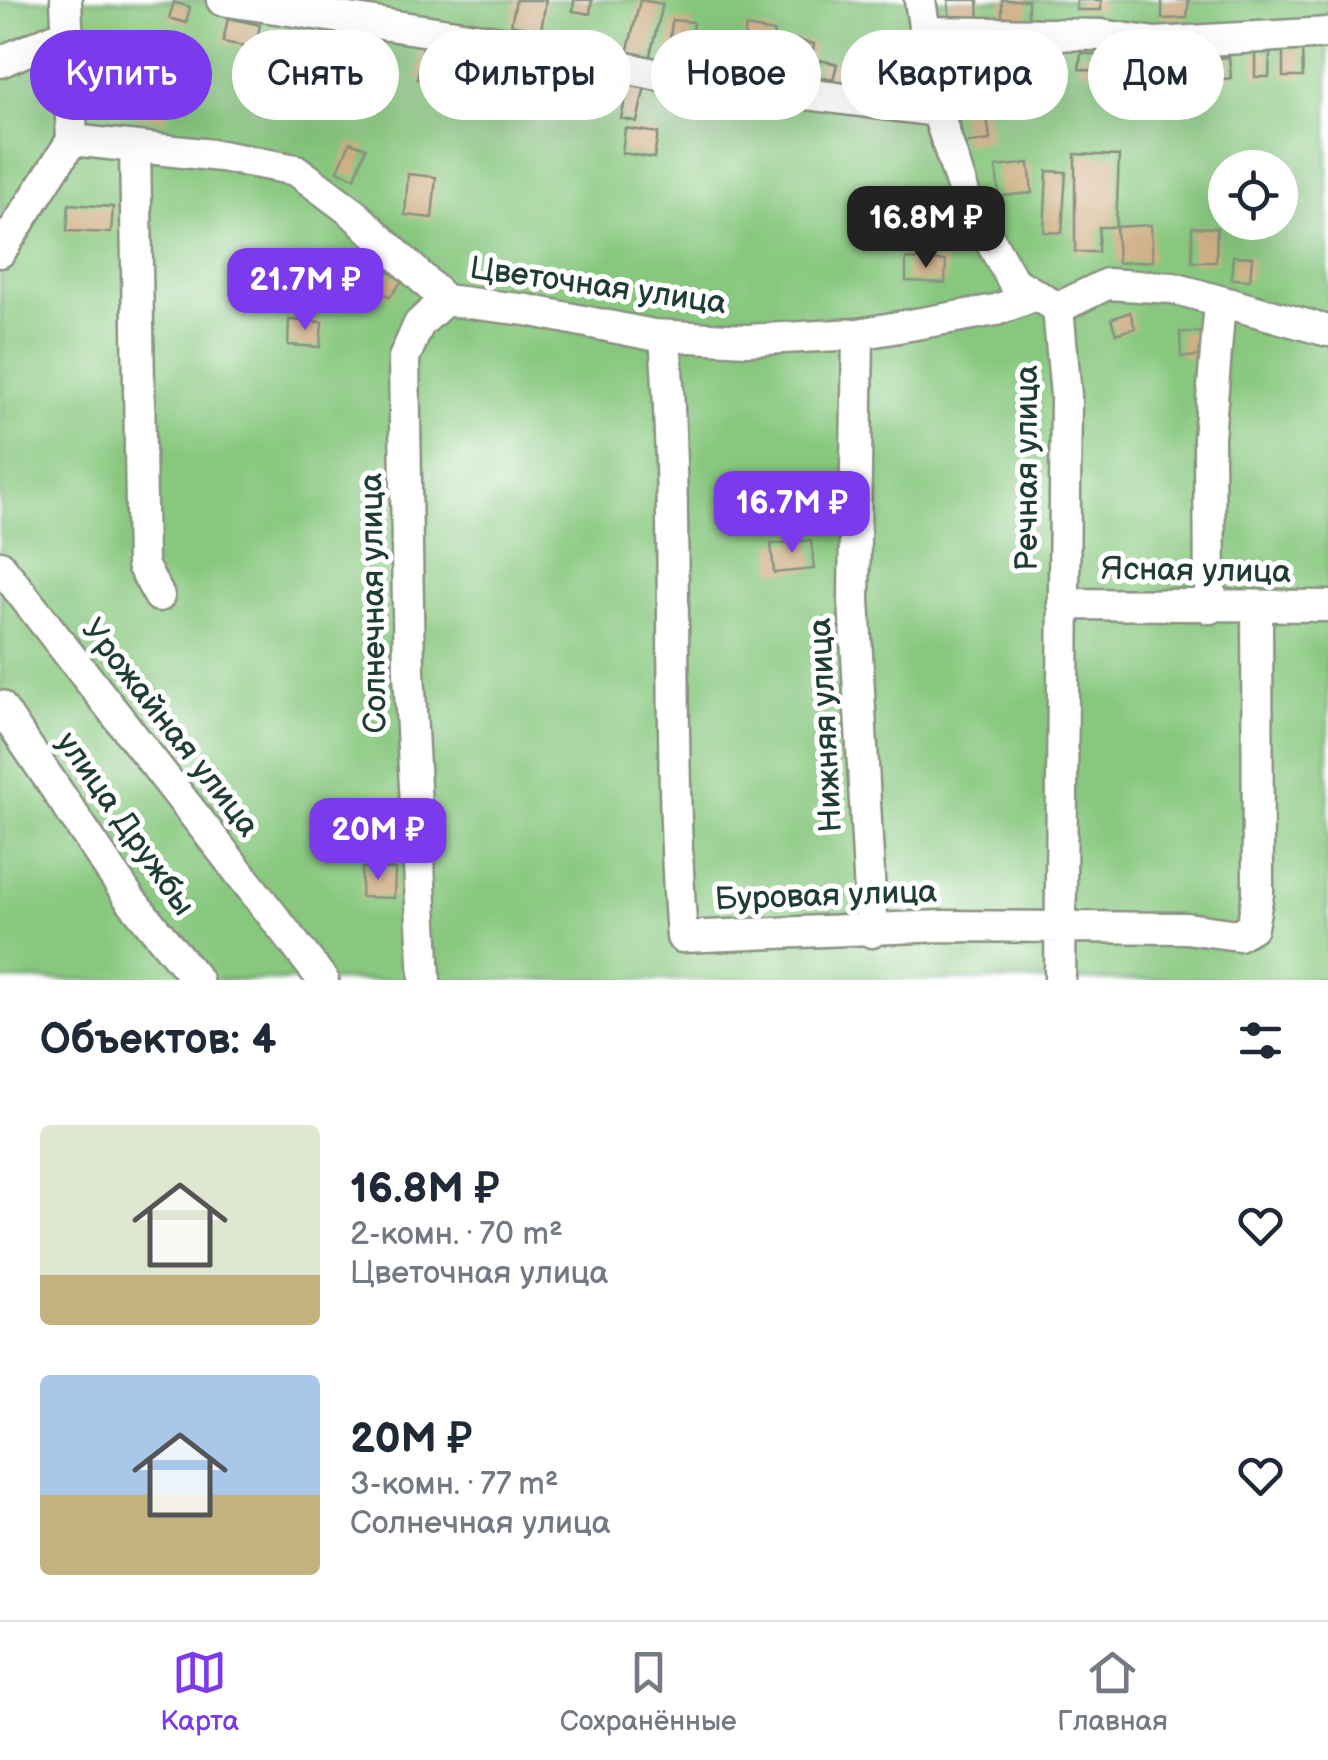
<!DOCTYPE html>
<html lang="ru">
<meta charset="utf-8">
<style>
:root{--surface:#fff;--page:#f6f6f7;--text:#1f2937;--muted:#747a83;--line:#e0e1e3;--accent:#7c3aed}
body{margin:0;font-family:"Balsamiq Sans",sans-serif;background:var(--page);color:var(--text);height:100vh;display:flex;flex-direction:column;font-size:38px;white-space:nowrap}
*{box-sizing:border-box;margin:0}
p{font-size:32px;color:var(--muted)}
.icon{flex:none;width:55px;height:55px;fill:none;stroke:currentColor;stroke-width:2;stroke-linecap:round;stroke-linejoin:round}
.map{position:relative;height:980px;overflow:hidden}
.panel{display:flex;flex-direction:column;background:var(--surface);flex:1}
.panel>*{flex:none}
.guide{position:absolute;left:30px;top:30px;width:1270px;height:90px;display:flex;gap:20px}
.fabs{position:absolute;left:1208px;top:150px;display:grid;gap:20px}
.fabs a{display:grid;place-items:center;width:90px;height:90px;border-radius:50%;background:var(--surface);box-shadow:0 10px 40px #0002;font-size:50px}
.price{position:absolute;translate:-50% -85px;padding:0 22px;border-radius:20px;background:var(--accent);color:#fff;font-size:32px;line-height:65px;filter:drop-shadow(0 2px 5px #0008)}
.price::after{content:'';position:absolute;left:50%;top:60px;width:30px;height:22px;margin-left:-15px;background:inherit;clip-path:polygon(0 0,100% 0,50% 100%)}
.price.active{background:#222;color:#fff}
ul{padding:0;list-style:none}
li{display:flex;align-items:center;gap:30px;height:250px;padding:0 40px}
li span{display:grid;place-items:center;flex:none;width:280px;height:200px;border-radius:10px;color:#555}
li>.icon{margin-inline-start:auto}
span .icon{width:120px;height:120px;fill:#fffc;stroke-width:1}
li b{font-size:42px}
h2{display:flex;justify-content:space-between;align-items:center;height:120px;padding:0 40px;font-size:42px}
.tag{padding:0 35px;border-radius:45px;background:var(--surface);box-shadow:0 10px 40px #0002;font-size:35px;line-height:90px}
.tag.active{background:var(--accent);color:#fff}
.dock{display:flex;justify-content:space-around;align-items:center;height:140px;border-top:2px solid var(--line);background:var(--surface);font-size:28px;color:var(--muted)}
.dock a{display:grid;justify-items:center;gap:5px}
.dock .active{color:var(--accent)}
.map>svg:first-child{display:block}
</style>
<div class="map">
<svg width="1328" height="980" viewBox="0 0 1328 980">
<rect width="100%" height="100%" fill="#fff"/>
<filter id="ink" filterUnits="userSpaceOnUse"><feTurbulence type="fractalNoise" baseFrequency=".01" numOctaves="2"/><feDisplacementMap in="SourceGraphic" scale="20" xChannelSelector="R" yChannelSelector="G"/><feConvolveMatrix kernelMatrix="1 2 1 2 8 2 1 2 1" color-interpolation-filters="sRGB"/></filter>
<filter id="wash" filterUnits="userSpaceOnUse"><feTurbulence type="fractalNoise" baseFrequency=".0048" numOctaves="4" result="noise"/><feDisplacementMap in="SourceGraphic" scale="40" xChannelSelector="R" yChannelSelector="G"/><feGaussianBlur stdDeviation="2.25" result="paint"/><feColorMatrix in="noise" values="0 0 0 0 0 0 0 0 0 0 0 0 0 0 0 0 0 1.4 0 .05"/><feComposite in="paint" operator="in"/></filter>
<g filter="url(#wash)">
<rect width="100%" height="100%" fill="#f3e7ce"/>
<path fill="#87c77e" stroke="#538259" stroke-width="2.5" fill-rule="evenodd" d="M0 0H1328V980H0ZM1225 168H1280V222H1225Z"/>
<g id="blocks">
<path fill="#d0b086" d="M516 0H546L541 30 511 24Z
M574 0H592L590 14 573 11Z
M640 0 663 4 649 59 627 54Z
M948 0H978L979 24 950 25Z
M1002 0H1028V27H1002Z
M1077 0H1101V10H1076Z
M1162 0H1189L1187 18 1162 19Z
M174 2 190 7 186 23 169 18Z
M228 18 260 25 255 48 223 42Z
M672 20 693 22 690 60 668 58Z
M746 27 774 32 768 68 740 63Z
M796 40 814 44 808 76 790 72Z
M707 43 724 46 721 65 703 62Z
M424 44 454 50 447 85 417 79Z
M990 48 991 78 967 79 966 49Z
M1018 49 1019 69 1004 71 1002 51Z
M1283 50H1302L1303 77H1283Z
M1037 51 1056 52 1055 70 1036 69Z
M1081 53 1096 55 1094 71 1079 69Z
M1255 53H1270L1269 77H1255Z
M475 55 490 57 488 70 473 68Z
M1117 57 1137 58 1136 77 1116 76Z
M1229 57 1231 78 1211 81 1208 59Z
M1194 58 1196 77 1178 80 1175 61Z
M820 60 837 64 833 80 816 76Z
M524 63 539 67 537 77 521 74Z
M553 65 578 69 574 91 550 87Z
M594 72 615 75 611 104 590 102Z
M630 79 646 82 637 122 621 118Z
M140 91 170 95 167 119 137 116Z
M986 108 990 140 963 144 959 112Z
M625 128 658 133 654 158 622 153Z
M350 142 366 148 355 178 338 171Z
M1075 154 1119 156 1116 227H1099L1098 252H1075Z
M1029 163 1032 193 999 196 996 167Z
M1047 171 1066 172 1062 233 1044 232Z
M408 174 436 177 432 218 405 215Z
M69 204 113 207 111 233 67 231Z
M1151 225 1153 261 1118 263 1116 227Z
M1192 227 1217 228 1216 262H1192Z
M1233 256 1252 257 1250 280 1231 279Z
M906 259 946 261 945 283 906 281Z
M379 264 402 281 390 297 367 281Z
M1130 312 1135 328 1116 334 1111 319Z
M289 320 322 322 320 347 288 345Z
M1180 332H1203L1204 356 1181 357Z
M811 540 814 569 774 573 771 544Z
M362 868 395 869 394 898 361 897Z"/>
</g>
</g>
<g filter="url(#ink)">
<use href="#blocks" fill-opacity="0" stroke="#899281" stroke-width="2.5"/>
<g fill="none" stroke-linecap="round" stroke-linejoin="round">
<defs>
<path id="minor" d="M222 0 502 42 659 75 937 111
M920 0 937 111 965 196 1013 281 1058 308 1066 396 1060 980
M928 32 1101 35 1155 43 1328 33
M0 62 67 33
M72 140 221 156 296 170 352 212 445 300 527 310 653 335 747 340 858 334 996 310 1037 295
M135 147 142 565 159 596
M0 252 72 140 66 0
M1058 308 1107 284 1173 288 1328 331
M858 334 854 599 872 932
M665 336C679 536 667 737 682 937L943 926 1186 928 1238 935 1252 927 1258 894 1257 608
M0 566 323 980
M1063 604 1328 606
M1210 608 1209 438 1220 301
M0 706 130 899 197 980
M425 980 409 672 404 358 419 324 445 300"/>
</defs>
<use href="#minor" stroke="#899281" stroke-width="35"/>
<use href="#minor" stroke="#fff" stroke-width="30"/>
</g>
</g>
<g text-anchor="middle" dominant-baseline="central" stroke-width="10" stroke-linejoin="round" paint-order="stroke">
<g font-size="32" fill="#1f3d34" stroke="#fff">
<text transform="translate(598 286) rotate(8)">Цветочная улица</text>
<text transform="translate(1027 468) rotate(-90)">Речная улица</text>
<text transform="translate(1196 571) rotate(1)">Ясная улица</text>
<text transform="translate(374 603) rotate(-91)">Солнечная улица</text>
<text transform="translate(826 725) rotate(-93)">Нижняя улица</text>
<text transform="translate(170 728) rotate(52)">Урожайная улица</text>
<text transform="translate(125 824) rotate(55)">улица Дружбы</text>
<text transform="translate(826 896) rotate(-2)">Буровая улица</text>
</g>
</g>
</svg>
<div class="fabs">
<a><svg class="icon" aria-label="locate" viewBox="0 0 24 24"><circle cx="12" cy="12" r="6"/><path d="M12 2v4M12 18v4M2 12h4M18 12h4"/></svg></a>
</div>
<b class="price active" style="left:926px;top:271px">16.8M ₽</b>
<b class="price" style="left:305px;top:333px">21.7M ₽</b>
<b class="price" style="left:792px;top:556px">16.7M ₽</b>
<b class="price" style="left:378px;top:883px">20M ₽</b>
<div class="guide">
<a class="tag active">Купить</a>
<a class="tag">Снять</a>
<a class="tag">Фильтры</a>
<a class="tag">Новое</a>
<a class="tag">Квартира</a>
<a class="tag">Дом</a>
</div>
</div>
<section class="panel">
<h2>Объектов: 4<svg class="icon" aria-label="filters" viewBox="0 0 24 24"><path d="M4 7h16M4 17h16"/><circle cx="9" cy="7" r="2"/><circle cx="15" cy="17" r="2"/></svg></h2>
<ul>
<li><span style="background:linear-gradient(#dfe7d0 75%,#c2b280 0)"><svg class="icon" aria-label="home" viewBox="0 0 24 24"><path d="M3 11l9-7 9 7M6 9v11h12V9"/></svg></span><div><b>16.8M ₽</b><p>2-комн. · 70 m²</p><p>Цветочная улица</p></div><svg class="icon" aria-label="heart" viewBox="0 0 24 24"><path d="M12 20l-8-8c-3-5 5-10 8-4 3-6 11-1 8 4z"/></svg></li>
<li><span style="background:linear-gradient(#a9c7e8 60%,#c2b280 0)"><svg class="icon" aria-label="home" viewBox="0 0 24 24"><path d="M3 11l9-7 9 7M6 9v11h12V9"/></svg></span><div><b>20M ₽</b><p>3-комн. · 77 m²</p><p>Солнечная улица</p></div><svg class="icon" aria-label="heart" viewBox="0 0 24 24"><path d="M12 20l-8-8c-3-5 5-10 8-4 3-6 11-1 8 4z"/></svg></li>
</ul>
</section>
<nav class="dock">
<a class="active"><svg class="icon" aria-label="map" viewBox="0 0 24 24"><path d="M3 6l6-2 6 2 6-2v14l-6 2-6-2-6 2zM9 4v14M15 6v14"/></svg>Карта</a>
<a><svg class="icon" aria-label="saved" viewBox="0 0 24 24"><path d="M7 4h10v16l-5-4-5 4z"/></svg>Сохранённые</a>
<a><svg class="icon" aria-label="home" viewBox="0 0 24 24"><path d="M3 11l9-7 9 7M6 9v11h12V9"/></svg>Главная</a>
</nav>
